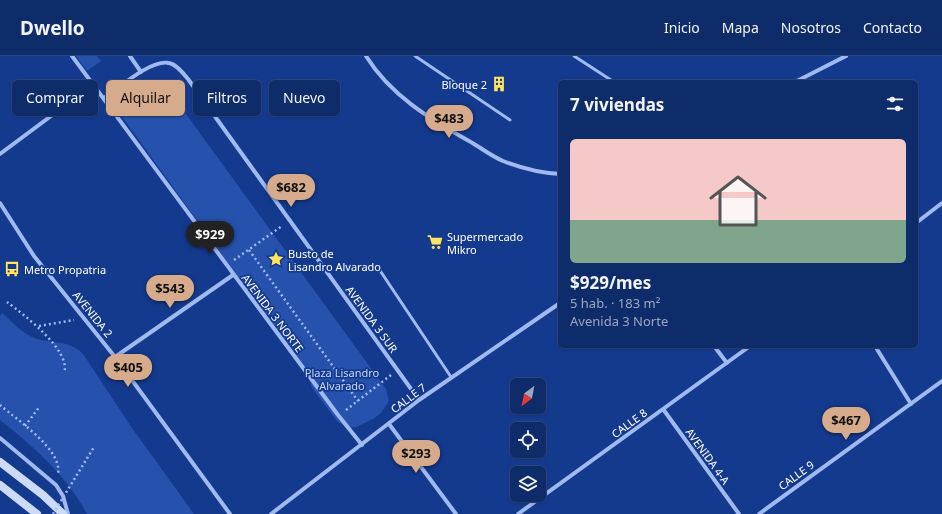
<!DOCTYPE html>
<html lang="es">
<meta charset="utf-8">
<style>
:root{--surface:#0f2c6a;--page:#1d3872;--text:#f1f3f6;--muted:#9ba7c1;--line:#2f487e;--accent:#d6ab8b}
body{margin:0;font-family:"Noto Sans",sans-serif;background:var(--page);color:var(--text);height:100vh;display:flex;flex-direction:column;font-size:15px;white-space:nowrap}
*{box-sizing:border-box;margin:0}
p{font-size:13px;color:var(--muted)}
.icon{flex:none;width:22px;height:22px;fill:none;stroke:currentColor;stroke-width:2;stroke-linecap:round;stroke-linejoin:round}
.map{position:relative;flex:1;overflow:hidden}
.details{position:absolute;left:558px;top:24px;width:360px;height:268px;display:flex;flex-direction:column;background:var(--surface);border-radius:6px;box-shadow:0 1px 3px #0004,0 0 0 1px var(--line)}
.details>*{flex:none}
.banner{position:absolute;left:12px;top:24px;width:380px;height:36px;display:flex;gap:8px}
.needle{width:26px;rotate:212deg}
.tools{position:absolute;left:510px;top:322px;display:grid;gap:8px}
.tools a{display:grid;place-items:center;width:36px;height:36px;border-radius:6px;background:var(--surface);box-shadow:0 1px 3px #0004,0 0 0 1px var(--line);font-size:20px}
.price{position:absolute;translate:-50% -34px;padding:0 9px;border-radius:14px;background:var(--accent);color:#111;font-size:13px;line-height:26px;filter:drop-shadow(0 1px 2px #0008)}
.price::after{content:'';position:absolute;left:50%;top:24px;width:12px;height:9px;margin-left:-6px;background:inherit;clip-path:polygon(0 0,100% 0,50% 100%)}
.price.on{background:#222;color:#fff}
ul{padding:0;list-style:none}
li{display:grid;align-content:center;gap:8px;height:212px;padding:0 12px}
li+li{border-top:1px solid var(--line)}
li span{display:grid;place-items:center;height:124px;border-radius:6px;color:#555}
li>.icon{margin-inline-start:auto}
span .icon{width:72px;height:72px;fill:#fffc;stroke-width:1}
li b{font-size:17px}
h2{display:flex;justify-content:space-between;align-items:center;height:48px;padding:0 12px;font-size:17px}
.chip{padding:0 14px;border-radius:6px;background:var(--surface);box-shadow:0 1px 3px #0004,0 0 0 1px var(--line);font-size:14px;line-height:36px}
.chip.on{background:var(--accent);color:#111}
header{display:flex;align-items:center;gap:24px;box-sizing:border-box;height:56px;padding:0 20px;background:var(--surface);border-bottom:1px solid var(--line)}
header strong{font-size:19px}
nav{display:flex;gap:22px;margin-inline-start:auto;font-size:14px}
.map>svg:first-child{display:block}
</style>
<header>
<strong>Dwello</strong>
<nav><a>Inicio</a><a>Mapa</a><a>Nosotros</a><a>Contacto</a></nav>
</header>
<div class="map">
<svg width="942" height="458" viewBox="0 0 942 458">
<rect width="100%" height="100%" fill="#143a8e"/>
<path fill="#2652ad" d="M76 0H97L101 5 87 15Z
M152 26 163 30 175 43 386 333 389 345 381 357 373 363 356 371 348 372 337 365 312 332 307 316 123 62C122 58 120 53 121 49 123 37 141 27 152 26Z
M2 257C12 266 24 279 37 283 55 288 70 284 83 298L132 372 194 458H87C67 420 33 390 0 364V260Z"/>
<g fill="none" stroke-linecap="round" stroke-linejoin="round">
<path stroke="#9fb9f1" stroke-width="2.5" stroke-dasharray="2 3" stroke-linecap="butt" d="M249 194 358 345
M234 204 282 170
M7 246C23 258 72 295 64 317
M39 270 74 264
M0 349C17 364 63 394 58 418
M346 354 391 319
M25 370 40 350"/>
<path stroke="#9fb9f1" stroke-width="3" d="M415 0 510 64
M574 0 614 26
M379 213 451 321"/>
<path stroke="#9fb9f1" stroke-width="4" d="M72 0 338 359 362 389
M130 0 141 16
M366 0C390 39 430 63 469 85 480 91 491 100 503 105 521 112 541 117 560 118
M795 26 846 0
M104 42C119 32 151 3 169 7 176 8 183 17 188 23L419 344
M0 98 94 28
M0 147 34 200 115 301 230 458
M916 167 942 147
M714 290 727 307
M875 290 911 348
M115 301 233 219
M663 353 739 458
M389 368 456 458
M0 382 56 429 63 440 68 458
M271 458 419 344 560 247
M518 458 750 290
M759 458 942 325"/>
<path stroke="#cddbfb" stroke-width="8" d="M0 406 43 439 63 458
M0 429 37 458"/>
<path stroke="#9fb9f1" stroke-width="2.5" stroke-dasharray="2 3" stroke-linecap="butt" d="M53 458 94 391"/>
</g>
<defs>
<symbol id="building-bare" viewBox="-9 -9 18 18"><path d="M-4-6H4V6H1V3H-1V6H-4ZM-2.5-4.3h1.7v1.8h-1.7ZM.8-4.3h1.7v1.8H.8ZM-2.5-1h1.7V.8h-1.7ZM.8-1h1.7V.8H.8Z" fill="#ffe55e" stroke="#143a8e" stroke-width="2.5" paint-order="stroke"/></symbol>
<symbol id="supermarket-bare" viewBox="-9 -9 18 18"><path d="M-6-5.5h2.5l.6 2H6L4.5 2H-2.5L-4.4-4H-6ZM-1.5 3.2a1.3 1.3 0 1 0 .1 0ZM3 3.2a1.3 1.3 0 1 0 .1 0Z" fill="#ffe55e" stroke="#143a8e" stroke-width="2.5" paint-order="stroke"/></symbol>
<symbol id="sight-bare" viewBox="-9 -9 18 18"><path d="M0-6L1.8-2.2L6-1.7L2.9 1.2L3.7 5.4L0 3.3L-3.7 5.4L-2.9 1.2L-6-1.7L-1.8-2.2Z" fill="#ffe55e" stroke="#143a8e" stroke-width="2.5" paint-order="stroke"/></symbol>
<symbol id="bus-bare" viewBox="-9 -9 18 18"><path d="M-5-6H5V4H4V6H2V4H-2V6H-4V4H-5ZM-3.5-4V0h7V-4ZM-3.5 1.2v1.5H-2V1.2ZM2 1.2v1.5H3.5V1.2Z" fill="#ffe55e" stroke="#143a8e" stroke-width="2.5" paint-order="stroke"/></symbol>
</defs>
<g fill-rule="evenodd">
<use href="#building-bare" x="488" y="17" width="22" height="22"/>
<use href="#supermarket-bare" x="424" y="175" width="22" height="22"/>
<use href="#sight-bare" x="265" y="192" width="22" height="22"/>
<use href="#bus-bare" x="1" y="202" width="22" height="22"/>
</g>
<g text-anchor="middle" dominant-baseline="central" stroke-width="3.5" stroke-linejoin="round" paint-order="stroke">
<g font-size="11" fill="#fff" stroke="#143a8e" text-anchor="start">
<text x="487" y="28" text-anchor="end">Bloque 2</text>
<text x="447" y="180">Supermercado<tspan x="447" dy="13">Mikro</tspan></text>
<text x="288" y="197">Busto de<tspan x="288" dy="13">Lisandro Alvarado</tspan></text>
<text x="24" y="213">Metro Propatria</text>
</g>
<g font-size="11" fill="#fff" stroke="#143a8e">
<text transform="translate(273 257) rotate(53)">AVENIDA 3 NORTE</text>
<text transform="translate(93 258) rotate(51)">AVENIDA 2</text>
<text transform="translate(372 263) rotate(54)">AVENIDA 3 SUR</text>
<text transform="translate(408 342) rotate(-37)">CALLE 7</text>
<text transform="translate(629 367) rotate(-36)">CALLE 8</text>
<text transform="translate(708 400) rotate(54)">AVENIDA 4-A</text>
<text transform="translate(796 419) rotate(-36)">CALLE 9</text>
</g>
<g font-size="11" fill="#c5d7fc" stroke="#143a8e">
<text x="342" y="316">Plaza Lisandro<tspan x="342" dy="13">Alvarado</tspan></text>
</g>
</g>
</svg>
<div class="tools">
<a><svg class="needle" viewBox="-14 -14 28 28"><path d="M0-13l5 13h-10z" fill="#e53935"/><path d="M0 13l5-13h-10z" fill="#9ba7c1"/></svg></a>
<a><svg class="icon" aria-label="locate" viewBox="0 0 24 24"><circle cx="12" cy="12" r="6"/><path d="M12 2v4M12 18v4M2 12h4M18 12h4"/></svg></a>
<a><svg class="icon" aria-label="layers" viewBox="0 0 24 24"><path d="M12 4l9 5-9 5-9-5zM3 14l9 5 9-5"/></svg></a>
</div>
<b class="price" style="left:449px;top:83px">$483</b>
<b class="price" style="left:291px;top:152px">$682</b>
<b class="price on" style="left:210px;top:199px">$929</b>
<b class="price" style="left:170px;top:253px">$543</b>
<b class="price" style="left:128px;top:332px">$405</b>
<b class="price" style="left:846px;top:385px">$467</b>
<b class="price" style="left:416px;top:418px">$293</b>
<div class="banner">
<a class="chip">Comprar</a>
<a class="chip on">Alquilar</a>
<a class="chip">Filtros</a>
<a class="chip">Nuevo</a>
</div>
<section class="details">
<h2>7 viviendas<svg class="icon" aria-label="filters" viewBox="0 0 24 24"><path d="M4 7h16M4 17h16"/><circle cx="9" cy="7" r="2"/><circle cx="15" cy="17" r="2"/></svg></h2>
<ul>
<li><span style="background:linear-gradient(#f6c9c9 65%,#7fa58c 0)"><svg class="icon" aria-label="home" viewBox="0 0 24 24"><path d="M3 11l9-7 9 7M6 9v11h12V9"/></svg></span><div><b>$929/mes</b><p>5 hab. · 183 m²</p><p>Avenida 3 Norte</p></div></li>
</ul>
</section>
</div>
